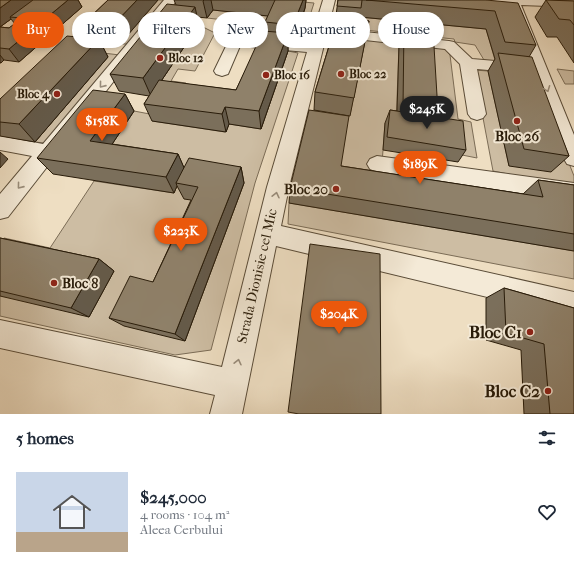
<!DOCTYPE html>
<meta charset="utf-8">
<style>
:root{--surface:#fff;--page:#f2f2f3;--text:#1f2937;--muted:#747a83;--line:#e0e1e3;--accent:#ea580c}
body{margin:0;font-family:"IM FELL French Canon",serif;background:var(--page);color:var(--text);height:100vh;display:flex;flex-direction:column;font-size:15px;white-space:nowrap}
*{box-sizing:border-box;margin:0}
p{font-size:13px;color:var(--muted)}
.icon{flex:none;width:22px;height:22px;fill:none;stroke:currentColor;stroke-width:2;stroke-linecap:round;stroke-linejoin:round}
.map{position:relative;height:414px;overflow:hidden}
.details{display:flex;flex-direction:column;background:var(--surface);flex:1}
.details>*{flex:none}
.banner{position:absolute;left:12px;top:12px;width:550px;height:36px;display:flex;gap:8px}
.price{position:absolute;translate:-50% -34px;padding:0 9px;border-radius:14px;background:var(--accent);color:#fff;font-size:13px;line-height:26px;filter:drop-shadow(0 1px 2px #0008)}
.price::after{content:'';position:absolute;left:50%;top:24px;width:12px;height:9px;margin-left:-6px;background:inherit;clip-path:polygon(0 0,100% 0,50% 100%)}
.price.active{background:#222;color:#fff}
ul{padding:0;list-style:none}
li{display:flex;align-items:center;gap:12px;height:100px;padding:0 16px}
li+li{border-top:1px solid var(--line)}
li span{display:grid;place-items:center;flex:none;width:112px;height:80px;border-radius:0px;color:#555}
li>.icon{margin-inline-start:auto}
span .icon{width:48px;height:48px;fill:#fffc;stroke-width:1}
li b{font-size:17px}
h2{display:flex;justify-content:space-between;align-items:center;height:48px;padding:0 16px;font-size:17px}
.tag{padding:0 14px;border-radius:18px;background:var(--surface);box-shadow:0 2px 6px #0003;font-size:14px;line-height:36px}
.tag.active{background:var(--accent);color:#fff}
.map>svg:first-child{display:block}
</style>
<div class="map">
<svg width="574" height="414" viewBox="0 0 574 414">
<rect width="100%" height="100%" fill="#eedec2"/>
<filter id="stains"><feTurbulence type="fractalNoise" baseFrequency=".005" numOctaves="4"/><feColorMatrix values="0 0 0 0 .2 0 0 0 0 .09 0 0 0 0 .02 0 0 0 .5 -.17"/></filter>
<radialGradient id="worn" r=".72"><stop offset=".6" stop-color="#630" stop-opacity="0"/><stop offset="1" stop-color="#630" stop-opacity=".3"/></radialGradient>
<path fill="#cdbda3" stroke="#7b6c56" d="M158 0H165L127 44H120Z
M282 0 314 3 301 44 293 43 305 9Z
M510 7 536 68 484 60 475 45 455 42 454 39 334 27 335 23 359 17 486 29 495 60Z
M213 10 276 17 266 40 253 38 259 24 207 18Z
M199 25 215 33 195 71 178 69 171 81 186 83 181 92 239 108 151 96Z
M365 39 444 47 450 55 458 119 471 122 477 158 457 154 455 134 429 130 426 48 399 45 396 125 385 123 381 177 493 195 494 185 574 198V213L570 203 521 196 525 212 338 182 345 133 308 128 314 110 350 115Z
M61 48 120 55 44 143 35 142 107 57Z
M288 51 298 53 255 183 211 350 175 355 0 316V243L4 238 50 248 94 181 174 193 103 158 134 111 155 115 152 121 225 132 229 124 261 129Z
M557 69 574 71V84H565Z
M474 70 488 71 509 166 535 77 574 176V187L493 171Z
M289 203 574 251V279L288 224Z"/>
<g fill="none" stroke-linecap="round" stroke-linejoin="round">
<defs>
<path id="minor" d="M164 0H177L8 217 0 219V194L32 156 0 150V136L43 144Z
M323 0H335L289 187 281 226 574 292V318L276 246 242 414H210L215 395 0 348V320L222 367 267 187 307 52 240 46 228 74 222 76 216 74 214 71 230 38 235 37 310 43Z
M481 0H574V7L521 5 574 135V166L567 164 564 159 533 74 477 69 486 114 483 118 477 120 471 118 468 114 460 64 445 49 365 40 360 39 358 36 360 33 365 32 449 41 454 42 472 59 530 64 508 5 483 3Z
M377 156 574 183V201L377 172 370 169 367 164 370 159Z"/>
</defs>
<use href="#minor" stroke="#5a4c38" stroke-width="2"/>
<use href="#minor" fill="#f4ead7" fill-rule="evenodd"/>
</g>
<path fill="#7b6f5b" stroke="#291c0a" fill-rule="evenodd" d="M0 0H78L82 7 19 62 4 60 1 63H0ZM11 19 15 24 9 28 0 27Z
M108 0 120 44 100 42 108 57 35 142 0 136V99L92 38 84 23Z
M174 0H306L305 8 293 43 288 42V51L261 129 229 124 226 132 152 121 144 104 149 96 119 91 110 74 176 5ZM213 10 268 16 265 22V31L236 90 161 81 199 25 197 17 207 18Z
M338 0H486L536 45 529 57 569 156 551 172 509 166 488 71 495 59 486 29 360 17 359 20 369 21 350 116 314 110 315 92 336 23H335Z
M546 0 574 1V63L557 37H547L535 17Z
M404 27 438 112 436 117 466 150 458 162 383 150 385 123 390 110 397 111 399 45Z
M125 94 134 111 112 144 178 154 184 168 241 167 244 183 185 341 124 326 109 318 153 282 191 200 184 199 177 186 174 193 53 174 37 158Z
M341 166 523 194 538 180 574 185V251L289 203 290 188Z
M0 238 99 259 114 271 89 317 0 296Z
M504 288 574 308V414H524L521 350 486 340V298Z"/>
<path fill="#645a4a" stroke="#291c0a" d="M11 0H36L10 17 11 19 0 27V8Z
M68 0H78L82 7 19 62 9 49Z
M137 0H158L120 44 112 26Z
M204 0H211L213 10 207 18 203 1Z
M303 0H306L305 8 293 43V25Z
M195 7 199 25 151 96 143 78Z
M288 33V51L261 129 259 111Z
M99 39 108 57 35 142 19 124Z
M0 55 4 60 1 63 0 62Z
M125 94 134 111 103 158 90 141Z
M225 107 229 124 226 132 222 114Z
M0 152 8 159 0 168Z
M178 154 185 170 176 183 177 186 174 193 166 177Z
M241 167 244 183 185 341 175 334Z
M99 259 114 271 89 317 71 308Z"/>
<path fill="#8f816a" stroke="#291c0a" d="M0 0H11L0 8Z
M33 0H68L9 49 0 48V27L9 28 22 18 10 17Z
M108 0H137L112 26 84 23Z
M275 0H303L293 25 265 22Z
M338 0H362L361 8 337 6Z
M366 0H486L518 3 536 45 505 42 495 11Z
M546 0 574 1V25L570 20 559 19Z
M167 4 195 7 143 78 110 74Z
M338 17 369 21 354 98 315 92Z
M404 27 433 30 438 112 403 107Z
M263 31 288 33 259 111 225 107 222 114 144 104 159 80 236 90Z
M67 36 99 39 19 124 0 122V99Z
M498 53 532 57 569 156 524 149Z
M93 90 125 94 90 141 178 154 166 177 37 158Z
M309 110 349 116 341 166 543 197 538 180 574 185V234L290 188Z
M390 110 463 121 466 150 387 137Z
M189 158 241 167 175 334 109 318 130 276 153 282 198 187 176 183Z
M0 238 99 259 71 308 0 291Z
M310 244 380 254 381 414H299L288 412Z
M504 288 574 308V414H550L544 344 506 333Z"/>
<defs><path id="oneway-chevron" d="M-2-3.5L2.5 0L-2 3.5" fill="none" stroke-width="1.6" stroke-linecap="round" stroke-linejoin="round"/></defs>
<g stroke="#998d7b">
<use href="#oneway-chevron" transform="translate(102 85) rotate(129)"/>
<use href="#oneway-chevron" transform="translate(547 89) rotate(69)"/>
<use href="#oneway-chevron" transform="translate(20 186) rotate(129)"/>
<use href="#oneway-chevron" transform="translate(276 195) rotate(-77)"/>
<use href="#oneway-chevron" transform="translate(238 362) rotate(-77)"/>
</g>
<g fill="#8f2418" stroke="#f4ead7" stroke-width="1.5">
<circle cx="160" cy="58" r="4"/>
<circle cx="341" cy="74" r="4"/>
<circle cx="266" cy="75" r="4"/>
<circle cx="57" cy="94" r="4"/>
<circle cx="517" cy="121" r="4"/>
<circle cx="336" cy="189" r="4"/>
<circle cx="54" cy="283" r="4"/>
<circle cx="530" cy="332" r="4"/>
<circle cx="548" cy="391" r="4"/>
</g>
<g text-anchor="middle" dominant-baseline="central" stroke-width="4" stroke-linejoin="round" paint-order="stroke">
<g font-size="12" font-weight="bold" fill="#291c0a" stroke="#f4ead7" text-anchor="start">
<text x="168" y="58">Bloc 12</text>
<text x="349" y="74">Bloc 22</text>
<text x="274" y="75">Bloc 16</text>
<text x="49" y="94" text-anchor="end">Bloc 4</text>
</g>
<g font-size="14" font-weight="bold" fill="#291c0a" stroke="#f4ead7">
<text x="517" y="136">Bloc 26</text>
<text x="328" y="189" text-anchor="end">Bloc 20</text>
<text x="62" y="283" text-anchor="start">Bloc 8</text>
</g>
<g font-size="14" fill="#291c0a" stroke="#f4ead7">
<text transform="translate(257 276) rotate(-77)">Strada Dionisie cel Mic</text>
</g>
<g font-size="17" font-weight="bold" fill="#291c0a" stroke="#f4ead7" text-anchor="end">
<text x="522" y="332">Bloc C1</text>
<text x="540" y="391">Bloc C2</text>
</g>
</g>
<rect width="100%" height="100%" filter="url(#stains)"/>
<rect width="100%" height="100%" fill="url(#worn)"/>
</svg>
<b class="price active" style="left:427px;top:130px">$245K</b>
<b class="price" style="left:102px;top:142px">$158K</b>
<b class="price" style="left:420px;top:185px">$189K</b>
<b class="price" style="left:181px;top:252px">$223K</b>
<b class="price" style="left:339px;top:335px">$204K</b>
<div class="banner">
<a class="tag active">Buy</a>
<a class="tag">Rent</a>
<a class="tag">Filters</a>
<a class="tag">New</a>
<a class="tag">Apartment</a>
<a class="tag">House</a>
</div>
</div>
<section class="details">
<h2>5 homes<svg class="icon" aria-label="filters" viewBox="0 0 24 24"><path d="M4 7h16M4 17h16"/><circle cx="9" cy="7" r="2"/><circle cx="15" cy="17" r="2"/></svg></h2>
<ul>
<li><span style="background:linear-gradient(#c9d6e8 75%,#b9a48a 0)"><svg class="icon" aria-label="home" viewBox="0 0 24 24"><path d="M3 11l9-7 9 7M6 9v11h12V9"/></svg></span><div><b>$245,000</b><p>4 rooms · 104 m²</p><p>Aleea Cerbului</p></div><svg class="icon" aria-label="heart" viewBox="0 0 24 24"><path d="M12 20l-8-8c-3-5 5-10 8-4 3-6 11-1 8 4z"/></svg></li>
</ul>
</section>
